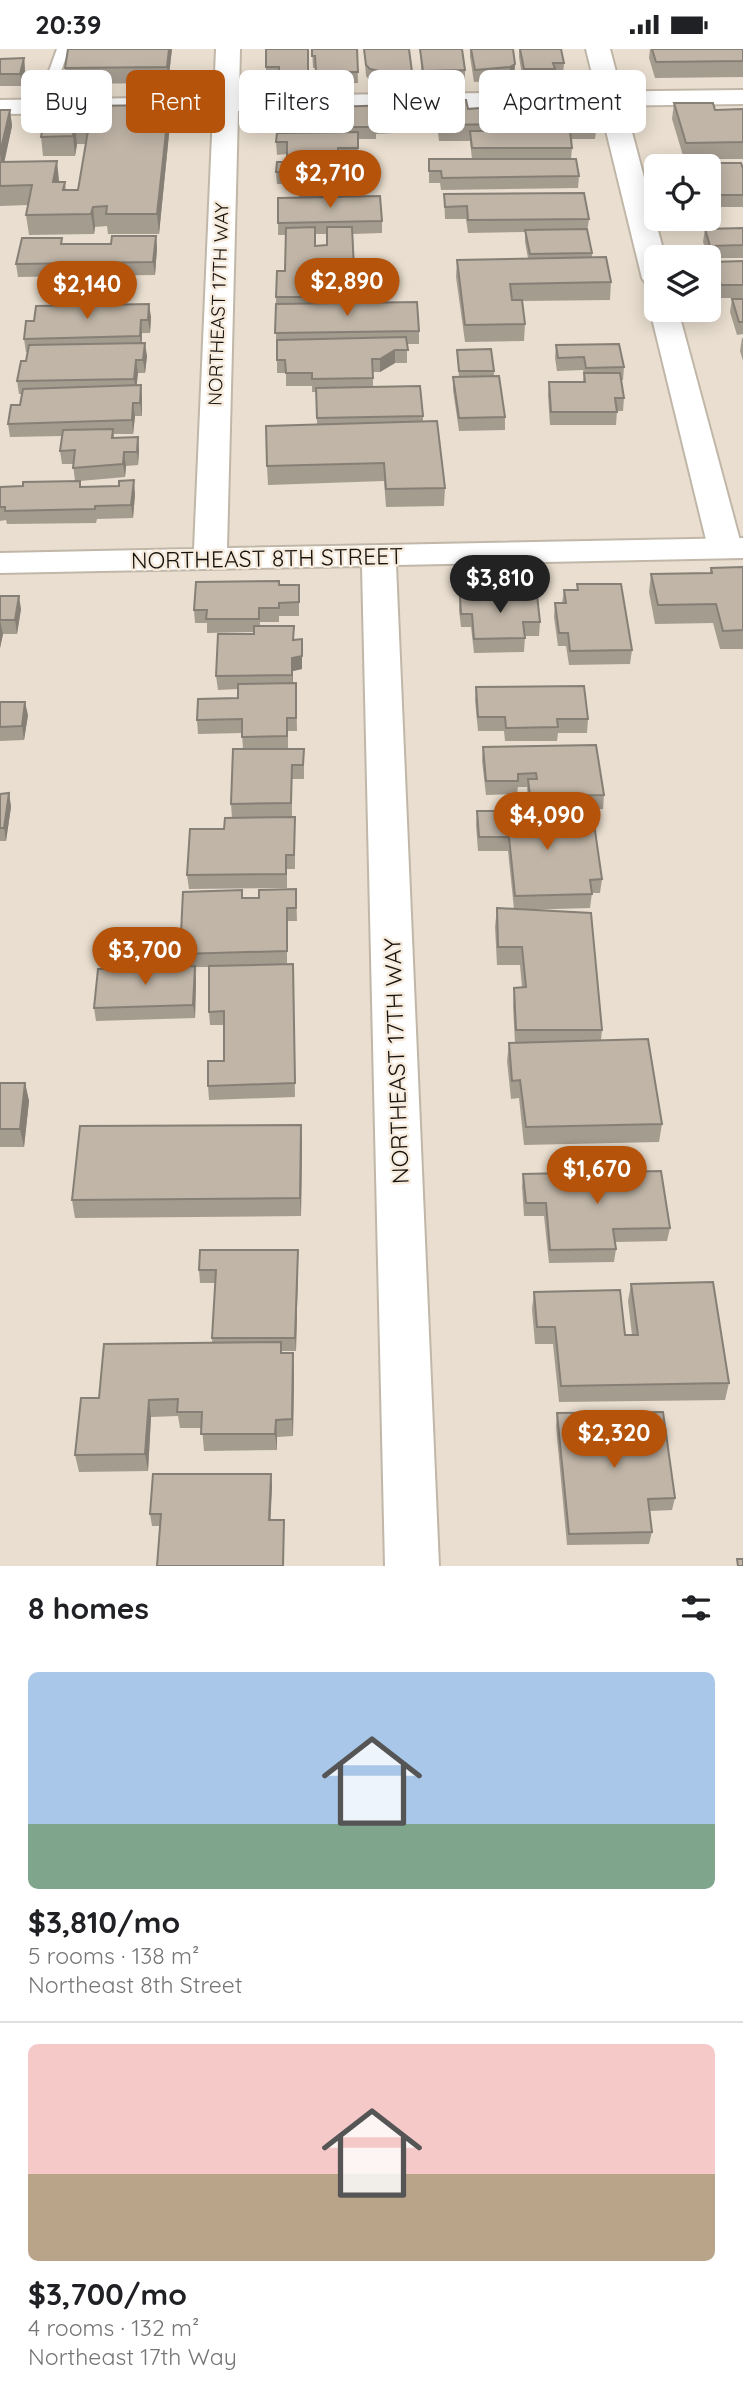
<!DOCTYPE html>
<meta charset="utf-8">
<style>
:root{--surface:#fff;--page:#f2f2f2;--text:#202124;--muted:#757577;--line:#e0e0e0;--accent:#b45309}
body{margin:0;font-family:Quicksand,sans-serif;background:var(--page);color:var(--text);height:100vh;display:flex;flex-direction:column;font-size:26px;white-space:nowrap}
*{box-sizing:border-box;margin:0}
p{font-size:23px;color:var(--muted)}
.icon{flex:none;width:38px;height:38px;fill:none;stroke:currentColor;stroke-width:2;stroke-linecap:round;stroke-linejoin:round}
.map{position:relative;height:1517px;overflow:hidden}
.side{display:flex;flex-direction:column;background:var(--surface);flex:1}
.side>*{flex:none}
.banner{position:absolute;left:21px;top:21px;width:702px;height:63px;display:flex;gap:14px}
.fabs{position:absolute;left:644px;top:105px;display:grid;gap:14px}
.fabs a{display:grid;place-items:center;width:77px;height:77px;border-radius:10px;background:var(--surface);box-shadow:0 4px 18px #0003;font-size:35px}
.price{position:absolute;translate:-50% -60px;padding:0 16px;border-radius:24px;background:var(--accent);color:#fff;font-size:23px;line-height:46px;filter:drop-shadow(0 2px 4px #0008)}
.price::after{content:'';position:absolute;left:50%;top:42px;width:21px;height:16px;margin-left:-10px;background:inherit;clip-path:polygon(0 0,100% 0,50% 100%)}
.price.selected{background:#222;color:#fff}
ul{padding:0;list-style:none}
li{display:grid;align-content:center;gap:14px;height:371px;padding:0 28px}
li+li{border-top:2px solid var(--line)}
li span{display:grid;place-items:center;height:217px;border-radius:10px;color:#555}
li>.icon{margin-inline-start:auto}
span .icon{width:126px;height:126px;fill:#fffc;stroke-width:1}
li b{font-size:30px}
h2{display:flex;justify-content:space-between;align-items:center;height:84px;padding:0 28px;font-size:30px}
.chip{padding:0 24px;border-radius:10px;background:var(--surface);box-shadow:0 4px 18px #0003;font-size:24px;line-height:63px}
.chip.selected{background:var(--accent);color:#fff}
.status{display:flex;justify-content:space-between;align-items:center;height:49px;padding:0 35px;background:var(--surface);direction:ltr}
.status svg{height:19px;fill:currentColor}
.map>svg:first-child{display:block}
</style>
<div class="status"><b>20:39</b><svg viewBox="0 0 49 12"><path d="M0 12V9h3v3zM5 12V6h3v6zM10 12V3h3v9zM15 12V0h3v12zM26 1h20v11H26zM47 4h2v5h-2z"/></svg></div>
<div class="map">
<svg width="743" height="1517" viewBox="0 0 743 1517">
<rect width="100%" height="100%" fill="#e9decf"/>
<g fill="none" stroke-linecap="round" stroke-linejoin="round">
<defs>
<path id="service" d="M57 0H69L48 58 46 61H38L36 58Z"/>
<path id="minor" d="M216 0H240L239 47 743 41V55L238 62 227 499 743 489V509L396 516 439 1517H385L362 517 0 524V504L194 500 213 63 0 65V51L214 48Z"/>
<path id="tertiary" d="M586 0H610L665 208H656V237L646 235 642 229Z
M656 254V261H678L742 499 737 506 725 509 713 506 708 499 650 261Z"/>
</defs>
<use href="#service" stroke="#c1b7a8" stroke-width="4"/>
<use href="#minor" stroke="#c1b7a8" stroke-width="4"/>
<use href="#tertiary" stroke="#c1b7a8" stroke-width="4"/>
<use href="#service" fill="#fff" fill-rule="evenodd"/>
<use href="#minor" fill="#fff" fill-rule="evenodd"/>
<use href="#tertiary" fill="#fff" fill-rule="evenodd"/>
</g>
<path fill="#a59c90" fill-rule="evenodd" d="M68 0H172L168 34 66 35 65 19Z
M308 0 309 35H279V30H266V18Z
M312 0H357L358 34 316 35V19H313Z
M364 0 412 23V34L385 35 370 32 366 27Z
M420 0 465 21V33H422Z
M470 0H513L515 15 514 26 509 30 474 33 470 8Z
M519 0H561L564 14 563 26H554V32H523L519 8Z
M650 0H743V28L655 29 649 9Z
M24 9 25 21 22 37H0V10Z
M556 44 597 74 595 90H571L572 99 571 110 579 127 578 139 441 141 440 134H429V110H472L470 92H439L436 67 437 51 468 60 479 59 480 52 555 54Z
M674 54 715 61 743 60V110H684L672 70Z
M303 59 394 72V84L376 85V90H358V111H338V113H351V148L382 172V184L353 185 354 232 326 233V255L419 282V295H407V314H395L380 323H373V338L423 367V373L445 439 444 457 386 458 384 432 268 436 267 417 317 375 316 343H312V337H286V324H277V297H276V248L285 222 286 186H278V149H299V135H277L276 123 287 113V105L277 106 276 93 304 83ZM315 185H327V196L315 197Z
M0 61H10L12 77 4 113 59 131V133H65L66 141H78L86 95H77L75 107H43L41 88 46 61 170 75 159 185H108L107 177 95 178 94 185 29 186 26 166 28 156 0 157Z
M696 114 743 120V158H709V117H696Z
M444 145 589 170 587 183 592 204V208L611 233 610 251 522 252 525 275 524 292 465 293 456 228 457 211 528 209 525 193V183L468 184 466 170H445Z
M743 179V209H709L703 193 705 180Z
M156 187 157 199 155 226 18 228 16 215 63 195H111Z
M743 212V249H719L712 225 713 213Z
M732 250H743V285L737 286 730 263Z
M151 268 150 284H142V294L147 307 145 324H138L136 337 141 336 142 350V367H135L133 385H114V389L138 388 139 401 138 416 126 417 125 428 80 432 81 438 135 445 133 469 97 470 96 474 7 475 6 471 0 472V438L23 437 75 432 73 415H62L60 402 62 387 10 388 8 375 20 356 22 345H19L17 332 26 312 27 303H26L24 290Z
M742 289H743V312L740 302Z
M556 296 624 318 623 331H621L624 349 623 362H617L616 376H550L548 346 549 333H583L584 325 583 321 557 322 555 309Z
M457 301 494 322V327L505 368V381L459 382 453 341V328H459Z
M743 518V600H720L713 574 655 575 649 543 651 525 710 524 711 519Z
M577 535 632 601 630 615 569 616 566 597H558L554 568 555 554H562L564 541H577Z
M280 536H299V567H279V573H260V577L294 591 302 620 293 622V634H296L297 682H288V700H304V730H292V768H295V820H287V839L189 840 187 826 232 769 231 755 243 700 242 684 198 685 197 671 238 649V640L218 641 216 627 254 585V583L207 584V574H195L194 561Z
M0 547 21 560 17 585H3L0 599Z
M460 547 540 573 539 587H525L524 603 474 604 471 578H461L459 561Z
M476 638 588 670 587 684H558L557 692H505L504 682H478L475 651Z
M0 653 28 666 24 691 0 692Z
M483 698 604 746 603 760 529 761 527 738H518L517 745 486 746 482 712Z
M9 744 11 758 6 792H0V745Z
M477 762 526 769 602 830 600 844H592L590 859 520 861 602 981 601 991 662 1075 659 1093 524 1096 519 1049 511 1050 507 1012 509 994H515L513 957 514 939 522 938 520 916H497L495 878 497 859 514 860 508 802H478L476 776Z
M296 840 297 872H287V915H293L295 1048 209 1051 208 1037 224 1012V976H210L209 963V918H195L196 931 195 969 96 972 94 959 181 918 180 905 243 849H259Z
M0 1034H25L29 1052 24 1098H0Z
M301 1076 302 1094 301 1167 75 1169 72 1151Z
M523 1125 670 1179 667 1192 615 1193 616 1200 614 1213 549 1214 544 1167H524L522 1138Z
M298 1214 296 1302H282V1304L294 1322 293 1387 277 1388V1401L204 1402 202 1379H180L178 1367 151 1368 148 1422 79 1423 75 1406 99 1349 212 1294 215 1234H200L199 1221Z
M631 1235 729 1334 725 1351 559 1353 553 1295H535L532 1260 534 1243 625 1286H632L628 1252Z
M557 1364 675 1449 672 1461 650 1462 652 1483 649 1495 567 1496 556 1377Z
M271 1425 272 1437 270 1471H284V1517H157L160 1477H152L150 1465Z"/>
<path fill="#867f75" d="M169 0H172L168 34 167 18Z
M24 9 25 21 22 37 20 25Z
M515 15 514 26 509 30 510 18Z
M169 56 170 75 159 185 157 165Z
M10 61 12 77 2 124 0 104Z
M75 76 77 95 75 107 73 87Z
M57 112 59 131 55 153 53 133Z
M93 158 95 178 94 185 91 165Z
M156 187 157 199 155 226 153 213Z
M149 255 151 268 150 284 148 271Z
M141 271 142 284 141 300 140 287Z
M145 294 147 307 145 324 143 311Z
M395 301V314L380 323V310Z
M136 311 138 324 136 343 134 330Z
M141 336 142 350V367L140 354Z
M133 354 135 367 133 385 132 371Z
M138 388 139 401 138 416 137 403Z
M124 403 126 417 125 428 123 415Z
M134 431 135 445 133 469 131 456Z
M19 547 21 560 17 585 15 571Z
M0 571 3 585 0 599Z
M302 590V620L293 622 292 639V609Z
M25 653 28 666 24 691 22 677Z
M9 744 11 758 6 792 4 779Z
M195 917 196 931 195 969 193 956Z
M25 1034 29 1052 24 1098 20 1080Z
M301 1076 302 1094 301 1167 300 1149Z
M298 1201V1214L296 1302 295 1289Z
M293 1304 294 1322 293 1387 292 1370Z
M149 1351 151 1368 148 1422 145 1405Z
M276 1371 277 1388V1401L275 1385Z
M271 1425 272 1437 270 1483 269 1471Z
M284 1471V1517H283Z"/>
<path fill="#c0b5a7" stroke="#867f75" stroke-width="2" d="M68 0H169L167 18 65 19Z
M266 0H308V23L279 24V18H266Z
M312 0H357L358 23H316L315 7H312Z
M364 0H409L412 23H385L370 20 366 16Z
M420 0H462L465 21 423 22Z
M471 0H513L515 15 510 18 475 21Z
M520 0H561L564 14H553L555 20H524Z
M652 0H743V12L656 13Z
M24 9 20 25H0V10Z
M556 44H589L597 74 440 76 437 51H466L468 60 481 59 480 52 558 54Z
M674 54H713L715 61 743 60V93L686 94Z
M169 56 157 165H106L107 157 93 158 91 165 26 166 32 136 0 137V113L57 112 53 133H65L63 141H78L89 76H75L73 87 41 88 46 61H77L78 57Z
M392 56 394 72 376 73V78H340V72L304 73 303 59Z
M0 61H10L0 104Z
M470 82H570L572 99H472Z
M358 83V99H338V108H287V93H276L277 84Z
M429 110H576L579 127 442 129 441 122H429Z
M277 113H351V142H299V131H304L305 123H276Z
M696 114H741L743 120V146H709V117H697Z
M584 144 589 170 468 171 467 157 445 158 444 145Z
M380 147 382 172 278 174V149Z
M315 178V197L327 196V178H352L354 220H326V248H276L277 222H285L286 179Z
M743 179V196L710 197 705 180Z
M587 180 592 204 530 205 525 181Z
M112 187H156L153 213 16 215 22 189H62L61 195H111Z
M606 208 611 233 510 235 512 251H522L525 275 465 276 457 211Z
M743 212V236H721L713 213Z
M732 250H743V273H739Z
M417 253 419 282 275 284 276 255Z
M149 255 148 271H141L140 287 24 290 26 272H34L36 257Z
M406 288 408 301H395L380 310H372L373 329 312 330V324H286L285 311H277V291Z
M145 294 143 311H136L134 330 17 332 21 312H26L29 296Z
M619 295 624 318 586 319 584 308 558 309 556 296Z
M491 300 494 322H459L457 301Z
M584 324H620L624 349H615L617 363H551L549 333H585Z
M499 327 505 368 459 369 453 328Z
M141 336 140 354H133L132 371 8 375 11 356H20L23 340Z
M420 337 423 367 317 369 316 339Z
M437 372 445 439 386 440 384 414 267 417 266 377Z
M113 380 112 389 138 388 137 403H124L123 415 73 419 75 401 60 402 63 381Z
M134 431 131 456 95 457V460L5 462V458H0V438L23 437V433L80 432V438L119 437V432Z
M743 518V581L723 582 716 555 658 556 651 525 712 524 711 519Z
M279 532V536H299V553L279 554V559H259V570H206L207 561H194L196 533Z
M577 535H621L632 601 570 602 568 584H559L555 554H566L564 541H578Z
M537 546 540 573H523L525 589 474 590 472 565H461L460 547Z
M0 547H19L15 571H0V572Z
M254 577H294L293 591 302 590V607L292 609V626L216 627 218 585H254Z
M296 634V669H287V687L242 688V670L197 671 198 650 238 649V635Z
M584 637 588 670H557L558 678 506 679 505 668H478L476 638Z
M0 653H25L22 677 0 678Z
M596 696 604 746 530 747 528 730H537L536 724 518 725V732H486L483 698Z
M233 700H304L303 716H292L291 754 231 755Z
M9 744 4 779H0V745Z
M477 762H526V769L593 768 602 830 590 831 592 845 515 847 509 788H479Z
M295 768 294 806H286V825L187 826 190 780H224L225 769Z
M296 840V859H287V902L180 905 183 843 242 841V849H259V841Z
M497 859 591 864 602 981H516L514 939 526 938 522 898H498Z
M293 915 295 1034 208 1037V1012H224V962L209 963V917Z
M195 917 193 956 94 959 98 920Z
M648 990 662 1075 526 1078 520 1031 512 1032 509 994Z
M0 1034H25L20 1080H0Z
M301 1076 300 1149 72 1151 80 1077Z
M661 1122 670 1179 613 1180 616 1200 550 1201 546 1154H526L523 1125Z
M200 1201H298L295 1289H212L216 1221H199Z
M713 1233 729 1334 561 1337 555 1278H537L534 1243 620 1241 625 1286H638L631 1235Z
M281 1293V1304H293L292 1370 276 1371 275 1385H201L202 1363H177L178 1350 149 1351 145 1405 75 1406 81 1349H99L104 1295Z
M663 1363 675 1449 648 1450 652 1483 569 1485 557 1364Z
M153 1425H271L269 1471H284L283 1517H157L161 1465H150Z
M737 1510H743V1517H738Z"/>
<g text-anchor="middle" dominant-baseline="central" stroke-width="5" stroke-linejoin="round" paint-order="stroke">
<g font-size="19" fill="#17130e" stroke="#f6ebdc">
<text transform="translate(218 255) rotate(-88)">NORTHEAST 17TH WAY</text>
</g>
<g font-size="23" fill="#17130e" stroke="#f6ebdc">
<text transform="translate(267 509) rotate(-1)">NORTHEAST 8TH STREET</text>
<text transform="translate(396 1012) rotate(-92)">NORTHEAST 17TH WAY</text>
</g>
</g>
</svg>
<div class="fabs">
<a><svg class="icon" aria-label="locate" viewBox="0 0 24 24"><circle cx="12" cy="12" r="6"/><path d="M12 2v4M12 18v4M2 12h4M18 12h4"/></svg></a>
<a><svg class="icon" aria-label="layers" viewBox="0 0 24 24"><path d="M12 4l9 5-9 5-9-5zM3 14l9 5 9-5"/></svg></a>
</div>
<b class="price" style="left:330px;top:161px">$2,710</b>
<b class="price" style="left:347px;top:269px">$2,890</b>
<b class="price" style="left:87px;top:272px">$2,140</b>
<b class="price selected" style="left:500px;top:566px">$3,810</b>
<b class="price" style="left:547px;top:803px">$4,090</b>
<b class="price" style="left:145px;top:938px">$3,700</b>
<b class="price" style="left:597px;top:1157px">$1,670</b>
<b class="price" style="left:614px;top:1421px">$2,320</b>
<div class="banner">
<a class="chip">Buy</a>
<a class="chip selected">Rent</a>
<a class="chip">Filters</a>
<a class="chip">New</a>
<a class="chip">Apartment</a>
</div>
</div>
<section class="side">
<h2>8 homes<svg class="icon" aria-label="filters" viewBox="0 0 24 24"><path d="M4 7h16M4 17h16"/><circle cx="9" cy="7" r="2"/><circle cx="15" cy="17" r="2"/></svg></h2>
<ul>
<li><span style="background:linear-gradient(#a9c7e8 70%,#7fa58c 0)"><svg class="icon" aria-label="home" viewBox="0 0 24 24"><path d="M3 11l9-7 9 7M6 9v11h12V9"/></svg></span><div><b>$3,810/mo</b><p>5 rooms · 138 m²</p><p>Northeast 8th Street</p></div></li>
<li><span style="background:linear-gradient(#f6c9c9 60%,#b9a48a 0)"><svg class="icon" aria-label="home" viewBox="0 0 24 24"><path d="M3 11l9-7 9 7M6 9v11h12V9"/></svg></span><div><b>$3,700/mo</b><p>4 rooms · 132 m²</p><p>Northeast 17th Way</p></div></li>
</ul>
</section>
